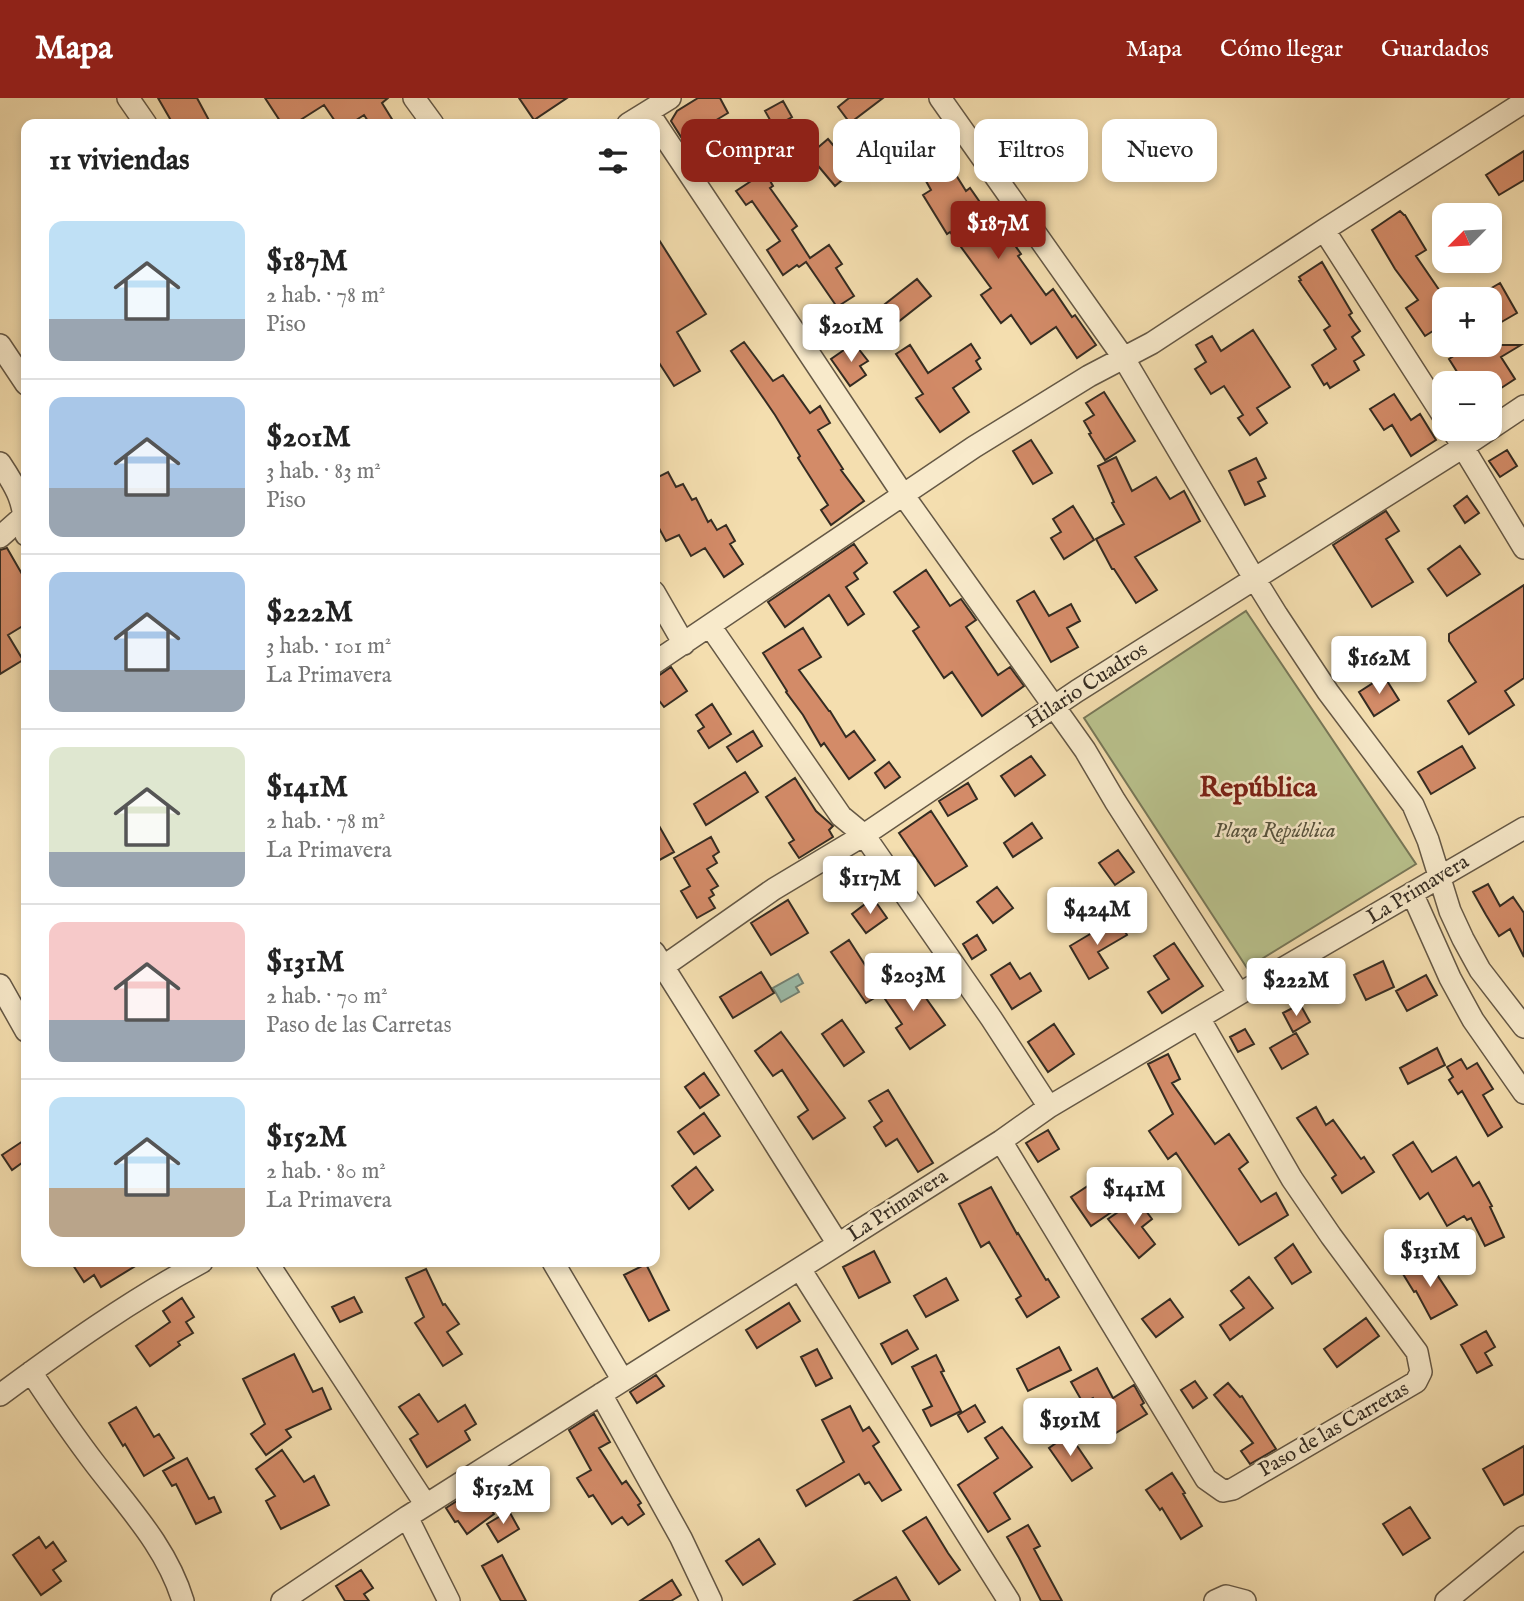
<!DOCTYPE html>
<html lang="es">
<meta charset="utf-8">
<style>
:root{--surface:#fff;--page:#f2f2f2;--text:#222;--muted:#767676;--line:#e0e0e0;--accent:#8f2418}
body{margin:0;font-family:"IM FELL English",serif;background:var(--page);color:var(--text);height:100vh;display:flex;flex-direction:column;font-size:26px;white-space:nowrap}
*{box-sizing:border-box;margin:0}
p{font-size:23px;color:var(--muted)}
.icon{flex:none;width:38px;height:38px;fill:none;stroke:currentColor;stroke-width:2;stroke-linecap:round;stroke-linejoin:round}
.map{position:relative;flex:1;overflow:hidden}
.side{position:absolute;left:21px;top:21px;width:639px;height:1148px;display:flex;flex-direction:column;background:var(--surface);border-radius:14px;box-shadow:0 4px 10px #0003}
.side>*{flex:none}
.banner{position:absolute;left:681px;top:21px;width:665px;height:63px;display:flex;gap:14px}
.needle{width:46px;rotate:246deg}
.fabs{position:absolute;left:1432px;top:105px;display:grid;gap:14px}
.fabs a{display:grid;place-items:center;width:70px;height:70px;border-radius:14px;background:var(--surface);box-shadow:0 4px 10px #0003;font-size:35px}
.price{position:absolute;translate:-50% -60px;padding:0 16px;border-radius:7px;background:#fff;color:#222;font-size:23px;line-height:46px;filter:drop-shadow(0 2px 4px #0008)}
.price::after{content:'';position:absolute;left:50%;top:42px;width:21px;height:16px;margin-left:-10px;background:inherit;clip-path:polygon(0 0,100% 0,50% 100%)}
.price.active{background:var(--accent);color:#fff}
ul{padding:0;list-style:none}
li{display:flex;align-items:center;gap:21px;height:175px;padding:0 28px}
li+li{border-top:2px solid var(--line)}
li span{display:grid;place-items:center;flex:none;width:196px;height:140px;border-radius:14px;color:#555}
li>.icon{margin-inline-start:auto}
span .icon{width:84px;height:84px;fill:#fffc;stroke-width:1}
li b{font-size:30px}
h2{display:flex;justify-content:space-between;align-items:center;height:84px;padding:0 28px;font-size:30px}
.tag{padding:0 24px;border-radius:14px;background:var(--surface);box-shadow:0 4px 10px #0003;font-size:24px;line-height:63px}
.tag.active{background:var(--accent);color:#fff}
header{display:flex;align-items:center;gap:42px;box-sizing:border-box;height:98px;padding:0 35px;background:var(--accent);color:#fff}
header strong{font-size:33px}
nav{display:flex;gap:38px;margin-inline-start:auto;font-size:24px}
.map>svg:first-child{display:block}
</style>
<header>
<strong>Mapa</strong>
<nav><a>Mapa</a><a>Cómo llegar</a><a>Guardados</a></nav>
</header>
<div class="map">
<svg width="1524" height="1503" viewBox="0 0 1524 1503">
<rect width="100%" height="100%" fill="#f4deaf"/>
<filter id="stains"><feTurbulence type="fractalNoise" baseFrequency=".00286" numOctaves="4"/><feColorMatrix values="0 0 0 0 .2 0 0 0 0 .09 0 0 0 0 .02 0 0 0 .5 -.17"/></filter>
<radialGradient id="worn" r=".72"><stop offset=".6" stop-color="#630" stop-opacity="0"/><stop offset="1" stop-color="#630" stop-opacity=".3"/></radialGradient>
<path fill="#b9c28d" stroke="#777758" stroke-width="2" d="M1246 513 1416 766 1247 870 1084 620Z"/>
<path fill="#9cbcaa" stroke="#738274" stroke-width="2" d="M798 876 803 885 796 889 799 894 781 904 773 890Z"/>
<path fill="#d38b68" stroke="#352c22" stroke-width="2" d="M158 0H197L211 26H173Z
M265 0H388L382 5 395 26H370L364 17 350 26H337L324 7 294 26H282Z
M519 0H567L534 22Z
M698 0H720L728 15 713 24 718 31 688 50 671 23 677 13Z
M849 0H883L850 25 838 9Z
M783 3 792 19 774 29 765 13Z
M828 41 854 72 835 88 809 57Z
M905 44 915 57 890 78 880 65Z
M941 53 966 93 970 90 998 130 1001 127 1021 156 1018 158 1046 197 1053 191 1072 219 1075 217 1096 247 1077 260 1056 229 1031 246 1011 217 1001 225 981 197 991 190 950 134 947 136 923 97 931 92 917 67Z
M1524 53V82L1499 97 1486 77Z
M765 74 773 88 770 90 797 128 792 132 810 160 829 147 842 166 836 170 854 198 837 209 806 164 799 169 797 167 783 177 767 152 780 143 752 103 746 107 736 93Z
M1400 113 1404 117H1405L1426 152 1416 158 1444 199V226L1425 238 1406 210 1418 202 1395 171 1372 132Z
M654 134 706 216 677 234 700 273 674 288 654 257Z
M1322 164 1352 215 1349 217 1360 233 1352 239 1364 257 1354 263 1359 272 1330 290 1327 285 1324 287 1312 267 1336 251 1324 232 1330 228 1299 183 1301 182 1299 179Z
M917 181 931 198 893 228 880 210Z
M1500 185 1517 215 1498 226 1489 211V201H1484L1481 196Z
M1253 232 1290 289 1257 310 1267 325 1250 337 1238 320 1243 317 1224 288 1211 296 1195 271 1206 264 1196 247 1212 238 1221 253Z
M744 244 773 283 783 277 810 315 820 308 830 325 818 332 843 371 841 372 864 403 831 427 821 412 828 407 798 360 800 358 775 317 731 253Z
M854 245 868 263 860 268 866 277 850 288 831 261Z
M971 246 980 260 976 263 981 271 953 290 969 314 940 334 916 300 923 296 896 256 910 247 928 275Z
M1471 247H1521L1501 259 1515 281 1489 298V285H1464L1449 261Z
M1104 294 1135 343 1105 362 1089 336 1091 335 1084 323 1094 317 1086 305Z
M1394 296 1411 322 1420 316 1436 342 1411 358 1392 327 1384 332 1370 311Z
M1031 342 1052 375 1033 386 1013 353Z
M1507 352 1517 368 1500 379 1489 363Z
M1116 359 1132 393 1156 379 1170 401 1184 393 1200 423 1135 459 1157 492 1136 505 1114 471H1112L1096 441 1124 426 1112 405 1114 404 1098 368Z
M1256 360 1266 380 1258 384 1265 398 1245 407 1229 373Z
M668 374 676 389 683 386 692 402 696 400 708 424 711 422 717 432 726 427 735 443 730 446 743 466 724 479 705 450 691 458 679 437 666 443 654 421V381Z
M1467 398 1479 415 1465 425 1454 408Z
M1073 408 1094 442 1064 461 1051 440 1061 434 1053 421Z
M1386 413 1399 433 1386 441 1413 484 1372 509 1333 447Z
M854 446 867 465 854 475 858 481 846 489 864 516 848 527 829 497 785 529 768 504Z
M1460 448 1480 476 1447 498 1428 471Z
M7 450 26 483V526L8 537 23 562 0 576V452Z
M926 472 950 508 961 501 976 522 966 529 998 577 1010 569 1024 588 982 618 952 574 944 580 913 533 919 529 894 494Z
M1524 487V580L1505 593 1514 607 1469 636 1448 603 1476 584 1449 543V536Z
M1034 493 1049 518 1071 506 1080 523 1067 530 1078 549 1051 564 1017 503Z
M803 530 821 559 799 572 829 613H830L846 639 854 633 875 662 849 681 824 645 821 648 803 617 786 594 787 593 763 555Z
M671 569 687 593 664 609 654 596V581Z
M1384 578 1399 602 1374 618 1359 594Z
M712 606 731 636 709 650 698 633 704 629 696 617Z
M753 633 762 648 737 664 727 649Z
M1462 648 1475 670 1431 696 1418 674Z
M1031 658 1045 677 1015 698 1001 678Z
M889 664 900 679 885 690 875 675Z
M745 674 758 694 706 727 694 706Z
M795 680 816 713 833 728 829 732 833 739 799 760 789 745 794 742 766 699Z
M968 685 977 701 948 718 939 703Z
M931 713 967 768 935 788 899 735Z
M654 719 674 754 654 765Z
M1032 725 1042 740 1013 759 1004 745Z
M711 739 719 754 713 758 717 765 707 771 718 788 711 792 714 797 709 800 715 810 697 820 681 793 690 788 674 760Z
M1118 752 1134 774 1115 787 1099 765Z
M1488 786 1500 808 1513 799 1524 815V859L1510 831 1499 838 1486 817 1473 794Z
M997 789 1013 810 993 825 977 804Z
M873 800 887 820 866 835 852 816Z
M788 802 808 835 771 857 751 825Z
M1117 820 1127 837 1098 854 1108 870 1089 881 1070 848Z
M977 837 986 852 972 861 963 846Z
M849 842 883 895 866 905 831 854Z
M1174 845 1203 888 1162 915 1148 894 1169 881 1154 858Z
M1383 863 1394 889 1366 902 1354 877Z
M1010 865 1020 881 1030 875 1041 893 1012 911 991 877Z
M761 874 774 895 733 920 720 899Z
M1426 877 1437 897 1407 913 1396 893Z
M911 879 945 927 910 951 896 930 902 926 883 898Z
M1300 906 1310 924 1293 934 1283 915Z
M842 922 864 954 844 968 822 936Z
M1054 926 1074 956 1048 974 1028 944Z
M1245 931 1254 946 1238 954 1230 939Z
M781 934 845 1020 813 1041 798 1019 808 1012 782 972 773 978 755 953Z
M1296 935 1308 956 1282 971 1270 950Z
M1437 950 1445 967 1408 986 1400 970Z
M1168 956 1180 981 1172 985 1215 1046 1229 1036 1248 1064 1239 1071 1261 1104 1276 1095 1288 1117 1239 1147 1176 1055 1168 1061 1149 1033 1173 1016 1148 966Z
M1461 961 1467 971 1477 965 1493 991 1483 997 1502 1029 1488 1038 1462 993 1458 996 1449 982 1453 979 1447 969Z
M704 975 719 997 700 1010 685 989Z
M888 992 933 1065 918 1074 897 1041 886 1048 874 1029 882 1023 869 1003Z
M1316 1009 1326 1027 1333 1022 1361 1061 1364 1059 1374 1074 1342 1095 1332 1080 1336 1077 1297 1020Z
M704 1015 720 1038 694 1056 678 1034Z
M1048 1032 1059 1051 1038 1064 1026 1045Z
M26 1041V1062L12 1072 2 1057Z
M1413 1044 1432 1074 1456 1059 1473 1088 1479 1084 1492 1108 1490 1109 1504 1139 1485 1148 1471 1120 1467 1122 1464 1118 1447 1128 1428 1095 1420 1101 1393 1057Z
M696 1069 713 1092 689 1111 672 1088Z
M1097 1082 1116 1111 1091 1128 1071 1099Z
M991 1089 1017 1136 1018 1135 1046 1182 1048 1181 1059 1199 1027 1219 1016 1201 1021 1198 989 1144 981 1149 959 1106Z
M1137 1101 1152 1121 1142 1129 1155 1146 1139 1160 1108 1121Z
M1293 1146 1311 1174 1292 1186 1275 1160Z
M874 1153 890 1184 859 1200 843 1169Z
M1426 1160 1457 1207 1431 1221 1416 1193 1414 1194 1403 1176Z
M71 1164H142L101 1189 94 1177 84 1184Z
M646 1166 669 1212 649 1223 624 1177Z
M426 1171 443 1207 445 1206 459 1226 447 1234 462 1256 443 1268 415 1225 424 1219 406 1180Z
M1249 1179 1273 1210 1230 1242 1220 1227 1244 1210 1231 1193Z
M946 1180 958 1202 926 1219 914 1198Z
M354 1199 362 1214 340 1224 332 1209Z
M182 1200 194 1219 186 1224 193 1235 178 1244 180 1247 150 1268 136 1248 170 1224 163 1213Z
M1170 1201 1183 1219 1156 1239 1142 1221Z
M789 1205 800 1223 757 1250 746 1232Z
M1366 1220 1379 1238 1337 1269 1324 1251Z
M907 1232 918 1251 892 1266 881 1246Z
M1486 1233 1495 1249 1485 1255 1492 1267 1477 1275 1461 1247Z
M1059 1249 1071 1272 1028 1293 1017 1271Z
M817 1251 832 1280 816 1288 801 1259Z
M294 1256 313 1294 322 1290 331 1311 286 1332 291 1339 266 1357 251 1336 265 1326 243 1281Z
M936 1257 944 1273 941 1274 961 1313 931 1328 923 1312 932 1308 912 1269Z
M1097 1270 1113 1300 1134 1287 1144 1305 1141 1307 1147 1316 1114 1336 1093 1300 1083 1305 1071 1284Z
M656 1277 664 1288 637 1305 630 1294Z
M1195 1283 1207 1300 1193 1310 1181 1292Z
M1228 1285 1240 1299 1242 1298 1276 1351 1250 1366 1241 1353 1253 1345 1214 1297Z
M419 1296 438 1324 465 1307 476 1326 465 1333 470 1342 427 1369 410 1341 418 1336 399 1309Z
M975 1307 985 1324 968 1334 958 1317Z
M850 1308 863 1333 869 1329 879 1344 873 1348 901 1392 882 1403 869 1384 865 1386 859 1376 806 1408 797 1392 844 1364 822 1322Z
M136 1309 154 1339 159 1336 174 1360 144 1378 125 1346 123 1348 109 1325Z
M594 1316 610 1344 599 1350 622 1386 626 1383 641 1405 638 1407 644 1416 628 1427 622 1419 612 1426 593 1397 589 1399 577 1380 591 1372 569 1332Z
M1002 1329 1032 1369 994 1395 1010 1421 988 1434 958 1387 998 1360 985 1340Z
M1069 1336 1092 1370 1072 1383 1049 1350Z
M1524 1348V1396L1504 1407 1483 1371Z
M282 1352 304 1384 314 1378 329 1407 281 1431 266 1403 275 1398 256 1371Z
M187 1360 209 1401 214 1399 221 1414 196 1426 176 1386 172 1388 163 1373Z
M1172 1375 1185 1395 1183 1396 1202 1428 1181 1441 1162 1410 1160 1412 1146 1392Z
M477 1390 494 1416 467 1436 458 1423 455 1424 446 1410Z
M1410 1409 1430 1440 1403 1457 1383 1426Z
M509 1413 519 1431 498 1444 487 1426Z
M926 1419 948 1455 960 1472 939 1486 903 1433Z
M1028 1427 1040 1448 1034 1451 1062 1503H1041L1019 1460 1007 1439Z
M39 1439 46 1450 53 1444 66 1463 53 1472 61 1483 41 1497 13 1457Z
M759 1441 775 1466 743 1487 726 1463Z
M502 1457 526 1503H501L482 1468Z
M361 1472 373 1490 364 1496 369 1503H345L336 1488Z
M896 1479 910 1503H854Z
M672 1482 681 1497 671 1503H640Z"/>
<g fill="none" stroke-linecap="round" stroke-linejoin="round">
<defs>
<path id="minor" d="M128 0 146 26
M414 0 433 26
M940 0 1123 259 1254 480 1277 517 1328 594 1413 707 1428 742 1450 813 1463 841 1480 872 1524 929
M648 14 904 398 1085 652 1115 703 1239 896
M628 26 670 0
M1324 132 1444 319
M0 247 26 286
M1452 331 1524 450
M0 365C18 392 24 403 26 437
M0 439 26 416
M654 494 684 546
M710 528 841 718 864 737 991 920 1049 1009
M654 565 974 349 1089 278 1152 245 1324 132 1524 4
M1412 795 1450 880 1473 922 1524 995
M654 854 838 1146
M654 875 774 791 864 737 1077 593 1463 349 1524 308
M0 887 26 933
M1001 1043 1206 1381 1223 1393 1233 1391 1416 1284 1421 1274 1417 1254 1331 1138 1292 1081 1199 920
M267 1164 426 1407
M553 1164 622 1281
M800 1171 1009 1503
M31 1274C52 1306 73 1337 96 1367 129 1410 167 1450 183 1503
M601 1296 681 1440 711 1503
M0 1297C65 1249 131 1202 202 1164
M407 1419 449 1503
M282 1503 407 1419 1001 1043 1049 1009 1239 896 1524 730
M1215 1503 1226 1498 1245 1503
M1446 1503 1524 1439"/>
</defs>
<use href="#minor" stroke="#655845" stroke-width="24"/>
<use href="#minor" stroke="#f8eacb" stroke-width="21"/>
</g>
<g text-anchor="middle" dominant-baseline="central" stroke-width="5" stroke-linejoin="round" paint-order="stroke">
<g font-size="21" fill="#352c22" stroke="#f8eacb">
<text transform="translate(1087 588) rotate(-33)">Hilario Cuadros</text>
<text transform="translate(1418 792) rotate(-31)">La Primavera</text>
<text transform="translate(898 1108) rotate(-33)">La Primavera</text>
<text transform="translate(1334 1332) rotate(-30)">Paso de las Carretas</text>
</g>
<g font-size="21" font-style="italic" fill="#56523d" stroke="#f8eacb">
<text x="1275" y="733">Plaza República</text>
</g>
<g font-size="28" font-weight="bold" fill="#7a1f14" stroke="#f8eacb">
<text x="1258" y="690">República</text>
</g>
</g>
<rect width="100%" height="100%" filter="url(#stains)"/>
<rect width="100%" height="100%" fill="url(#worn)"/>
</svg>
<div class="fabs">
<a><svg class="needle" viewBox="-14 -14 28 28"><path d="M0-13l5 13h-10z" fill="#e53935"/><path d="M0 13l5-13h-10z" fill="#767676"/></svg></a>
<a>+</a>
<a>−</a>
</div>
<b class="price active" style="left:998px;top:163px">$187M</b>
<b class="price" style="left:851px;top:266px">$201M</b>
<b class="price" style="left:1379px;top:598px">$162M</b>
<b class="price" style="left:870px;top:818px">$117M</b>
<b class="price" style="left:1097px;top:849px">$424M</b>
<b class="price" style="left:913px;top:915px">$203M</b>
<b class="price" style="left:1296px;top:920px">$222M</b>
<b class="price" style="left:1134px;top:1129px">$141M</b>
<b class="price" style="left:1430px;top:1191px">$131M</b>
<b class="price" style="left:1070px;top:1360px">$191M</b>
<b class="price" style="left:503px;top:1428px">$152M</b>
<div class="banner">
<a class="tag active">Comprar</a>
<a class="tag">Alquilar</a>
<a class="tag">Filtros</a>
<a class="tag">Nuevo</a>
</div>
<section class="side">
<h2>11 viviendas<svg class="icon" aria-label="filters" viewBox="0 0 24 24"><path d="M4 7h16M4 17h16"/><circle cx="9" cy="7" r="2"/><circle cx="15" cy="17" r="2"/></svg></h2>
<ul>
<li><span style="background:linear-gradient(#bfe0f5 70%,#9aa5b1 0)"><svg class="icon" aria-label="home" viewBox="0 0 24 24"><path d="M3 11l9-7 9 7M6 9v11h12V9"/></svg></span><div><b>$187M</b><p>2 hab. · 78 m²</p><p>Piso</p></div></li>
<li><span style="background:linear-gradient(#a9c7e8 65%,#9aa5b1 0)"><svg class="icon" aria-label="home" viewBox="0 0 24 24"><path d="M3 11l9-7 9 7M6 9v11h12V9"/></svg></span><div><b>$201M</b><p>3 hab. · 83 m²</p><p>Piso</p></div></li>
<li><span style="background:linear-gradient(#a9c7e8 70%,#9aa5b1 0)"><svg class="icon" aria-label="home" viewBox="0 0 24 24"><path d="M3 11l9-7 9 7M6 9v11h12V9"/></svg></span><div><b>$222M</b><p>3 hab. · 101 m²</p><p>La Primavera</p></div></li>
<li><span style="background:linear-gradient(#dfe7d0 75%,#9aa5b1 0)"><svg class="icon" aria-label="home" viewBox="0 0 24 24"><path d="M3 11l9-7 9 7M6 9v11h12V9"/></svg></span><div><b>$141M</b><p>2 hab. · 78 m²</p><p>La Primavera</p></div></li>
<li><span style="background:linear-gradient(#f6c9c9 70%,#9aa5b1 0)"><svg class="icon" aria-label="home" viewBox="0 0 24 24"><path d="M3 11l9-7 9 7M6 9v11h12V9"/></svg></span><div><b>$131M</b><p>2 hab. · 70 m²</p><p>Paso de las Carretas</p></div></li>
<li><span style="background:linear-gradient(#bfe0f5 65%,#b9a48a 0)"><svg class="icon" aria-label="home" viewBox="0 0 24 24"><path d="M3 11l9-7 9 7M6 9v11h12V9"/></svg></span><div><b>$152M</b><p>2 hab. · 80 m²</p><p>La Primavera</p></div></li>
</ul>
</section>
</div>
